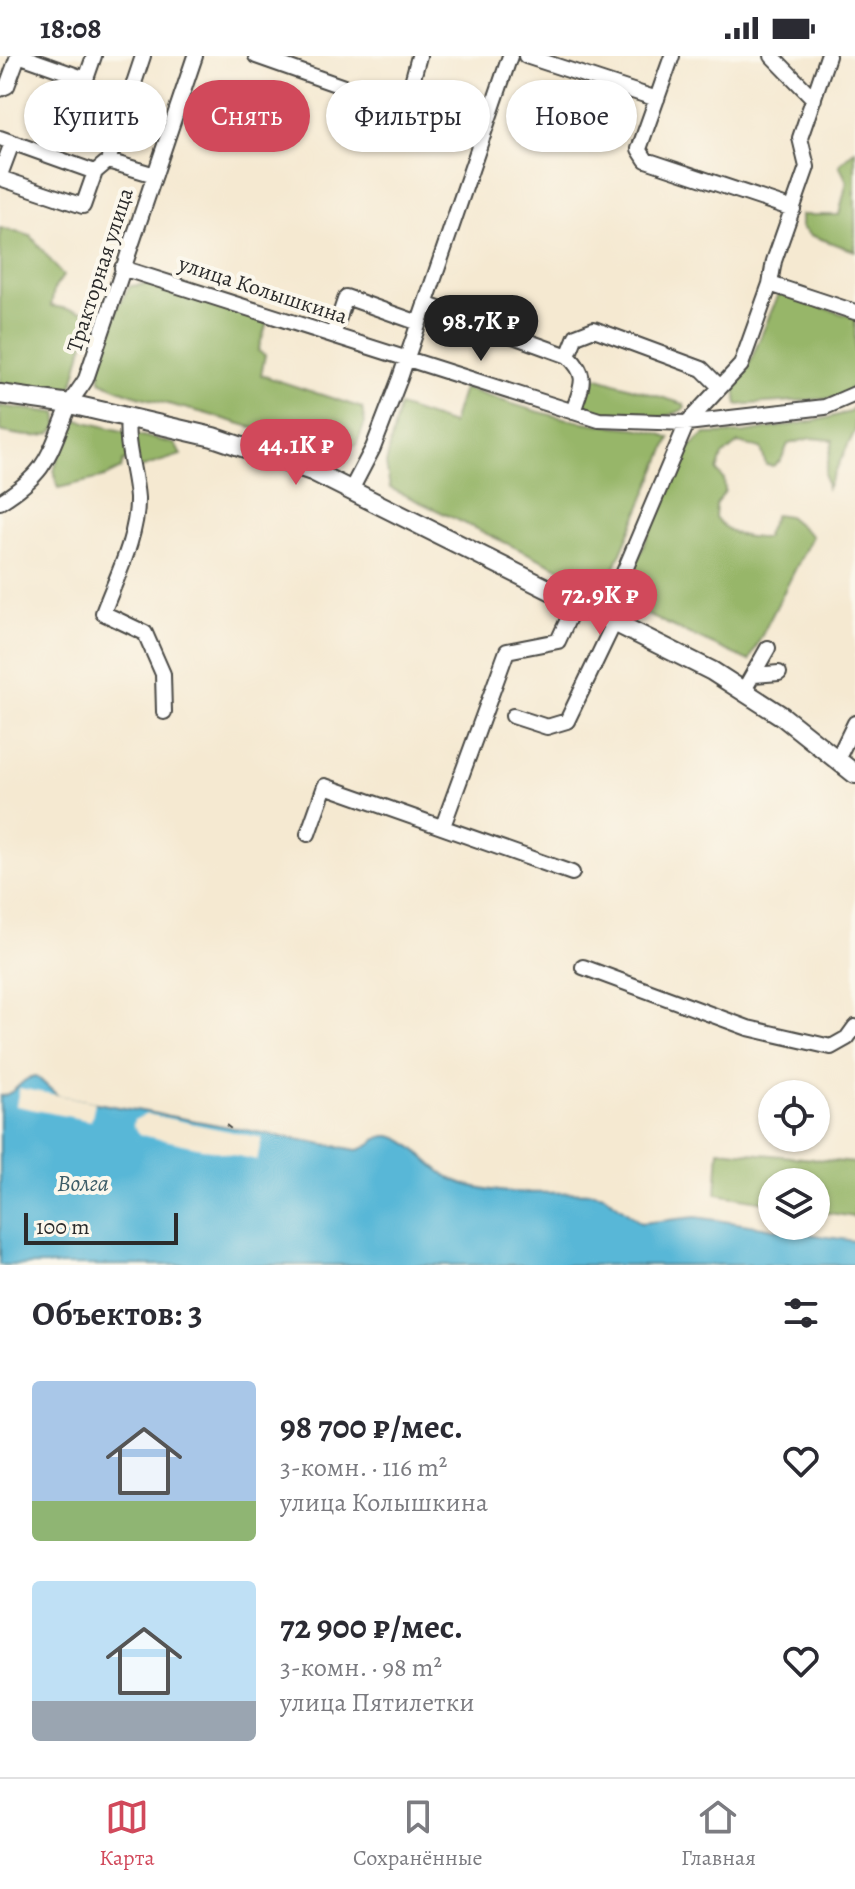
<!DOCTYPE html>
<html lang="ru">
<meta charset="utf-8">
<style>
:root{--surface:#fff;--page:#f7f7f7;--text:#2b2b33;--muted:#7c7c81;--line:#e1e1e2;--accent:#d1495b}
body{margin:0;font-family:Alegreya,serif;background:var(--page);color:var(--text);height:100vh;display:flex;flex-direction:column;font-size:30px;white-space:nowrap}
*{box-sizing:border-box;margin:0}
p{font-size:26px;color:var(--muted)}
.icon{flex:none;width:44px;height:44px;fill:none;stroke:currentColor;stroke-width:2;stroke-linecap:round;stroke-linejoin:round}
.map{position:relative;height:1209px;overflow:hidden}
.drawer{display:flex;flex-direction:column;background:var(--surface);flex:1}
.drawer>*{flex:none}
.top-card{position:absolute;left:24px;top:24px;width:808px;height:72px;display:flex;gap:16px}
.controls{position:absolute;left:758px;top:1024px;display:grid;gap:16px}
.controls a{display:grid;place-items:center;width:72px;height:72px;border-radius:50%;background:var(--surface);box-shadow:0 2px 6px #0004;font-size:40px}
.scale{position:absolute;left:24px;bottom:20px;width:154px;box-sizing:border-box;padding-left:8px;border:4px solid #2b2b2b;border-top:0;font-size:22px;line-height:28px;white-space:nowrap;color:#2b2b2b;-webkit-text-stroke:6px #fbf7ec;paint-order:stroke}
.price{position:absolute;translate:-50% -68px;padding:0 18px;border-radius:28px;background:var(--accent);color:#fff;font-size:26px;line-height:52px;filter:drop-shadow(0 2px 4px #0008)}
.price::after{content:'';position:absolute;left:50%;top:48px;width:24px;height:18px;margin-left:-12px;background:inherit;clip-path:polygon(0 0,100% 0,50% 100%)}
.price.selected{background:#222;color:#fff}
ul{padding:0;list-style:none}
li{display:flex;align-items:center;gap:24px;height:200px;padding:0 32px}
li span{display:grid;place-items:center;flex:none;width:224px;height:160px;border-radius:8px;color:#555}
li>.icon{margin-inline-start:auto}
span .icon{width:96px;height:96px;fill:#fffc;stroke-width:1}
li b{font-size:34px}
h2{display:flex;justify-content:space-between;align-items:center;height:96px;padding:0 32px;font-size:34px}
.pill{padding:0 28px;border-radius:36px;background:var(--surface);box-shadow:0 2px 6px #0004;font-size:28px;line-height:72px}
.pill.selected{background:var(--accent);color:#fff}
.status{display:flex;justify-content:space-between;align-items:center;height:56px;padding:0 40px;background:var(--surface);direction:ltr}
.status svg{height:22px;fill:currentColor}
.tab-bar{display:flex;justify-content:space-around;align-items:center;height:112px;border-top:2px solid var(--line);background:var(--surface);font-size:22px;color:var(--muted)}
.tab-bar a{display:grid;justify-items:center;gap:4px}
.tab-bar .selected{color:var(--accent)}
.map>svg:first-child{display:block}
</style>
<div class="status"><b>18:08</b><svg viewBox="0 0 49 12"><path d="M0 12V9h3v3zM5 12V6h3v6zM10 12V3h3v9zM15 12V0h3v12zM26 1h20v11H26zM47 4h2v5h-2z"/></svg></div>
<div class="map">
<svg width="855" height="1209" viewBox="0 0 855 1209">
<rect width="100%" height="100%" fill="#fbf7ec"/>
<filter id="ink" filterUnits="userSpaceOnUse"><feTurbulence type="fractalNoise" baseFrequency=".0125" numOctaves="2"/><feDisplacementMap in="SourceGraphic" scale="16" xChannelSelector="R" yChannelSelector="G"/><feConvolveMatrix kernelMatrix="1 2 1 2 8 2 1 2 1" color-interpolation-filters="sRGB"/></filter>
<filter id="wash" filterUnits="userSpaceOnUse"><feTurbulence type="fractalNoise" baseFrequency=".006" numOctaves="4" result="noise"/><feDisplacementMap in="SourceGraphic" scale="32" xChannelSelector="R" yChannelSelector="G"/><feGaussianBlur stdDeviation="1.8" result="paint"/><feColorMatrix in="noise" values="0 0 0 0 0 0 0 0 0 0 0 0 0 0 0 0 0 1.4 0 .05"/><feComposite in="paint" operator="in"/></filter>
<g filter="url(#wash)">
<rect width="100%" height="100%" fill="#f5e9d1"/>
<path fill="#97b669" stroke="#61704a" stroke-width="2" d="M855 94V195L810 179 801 171V159H839L847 125 839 109Z
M0 172 31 180 63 220 54 233 51 250 92 257 73 328 64 340 0 330Z
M158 227 267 266 258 295 265 299 261 319 362 352 365 367 356 390C302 390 251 370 200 356 165 347 132 341 100 325 97 301 116 251 130 230Z
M779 237 855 262V329L838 342 737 349 735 331 746 316Z
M595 321 684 348 685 352C659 371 615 357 585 352L584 342Z
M463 332C507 346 551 362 597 368 623 372 645 370 670 382L610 522 586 525 390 432 386 408 399 350 452 368Z
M855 349V375L827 432 825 419 833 384 811 382 788 388 781 404 773 410 766 409 761 392 738 387 722 400 717 415 724 423 725 435 716 449 715 461C729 479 743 482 765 482L775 458 788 460 812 480 749 605 632 552 625 531 686 394 705 378 745 377 815 365 850 356Z
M0 350 57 357C66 391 17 379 0 375Z
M70 362 175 388 181 399 140 412 132 404 123 405 121 413 105 421 58 432 54 415Z
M719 1094 855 1107V1161L816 1155V1126H772V1147L716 1138Z"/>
<path fill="#59b7d7" stroke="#427181" stroke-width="2" d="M36 1020 58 1040 357 1094C370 1093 375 1079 389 1080 412 1082 430 1113 454 1124 496 1142 549 1135 594 1137L604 1139 641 1167 696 1161 855 1185V1209H0V1040C16 1039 20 1022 36 1020Z"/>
<path fill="#f5e9d1" d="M19 1032 95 1046 91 1065 16 1050Z
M147 1058 262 1082 257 1104 141 1079 133 1070 134 1064Z"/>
</g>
<g filter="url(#ink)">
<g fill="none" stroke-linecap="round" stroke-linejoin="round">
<defs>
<path id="minor" d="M21 0 86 23 94 0
M256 0 483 80
M526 0 657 43
M672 0 639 93 646 104 793 153
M772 0 814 43
M0 33 7 30 18 0
M405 52 419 0
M0 82 95 116 108 105 155 119
M108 105 143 0
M0 119 12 87
M0 122 83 150 95 116
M122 212 599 364 687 367 825 351 855 338
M770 228 774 205 807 111 800 82 828 0
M425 248 568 300C590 321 581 330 573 356
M333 279 346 241 419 267
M568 300 576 280 594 273 702 313 719 330
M128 361C125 390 135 414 137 442 138 480 116 522 103 557L145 577 163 618 164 656
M351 434 373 392 400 322 510 0
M0 446C49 415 48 400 69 350 73 340 81 332 86 323L195 0
M605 561 687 367 741 309 770 228 855 256
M754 619 779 617
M744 634 768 592
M513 660 547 671 567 665 615 565
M837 704 855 667
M443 770 507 595 558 585 576 546
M308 778 325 730 572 817
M583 911 748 972 831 991 847 982 855 971"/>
<path id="major" d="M0 338 70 348 213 381 312 415 712 615 782 660 855 718"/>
</defs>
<use href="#minor" stroke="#494844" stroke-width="18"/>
<use href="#major" stroke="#494844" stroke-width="22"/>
<path stroke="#494844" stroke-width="2" stroke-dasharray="6 6" stroke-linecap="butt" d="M226 1069 235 1076"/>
<use href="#minor" stroke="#fff" stroke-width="14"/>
<use href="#major" stroke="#fff" stroke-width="18"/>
</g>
</g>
<g text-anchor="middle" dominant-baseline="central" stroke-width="8" stroke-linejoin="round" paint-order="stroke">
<g font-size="22" fill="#2b2b2b" stroke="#fbf7ec">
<text transform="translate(100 214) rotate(-72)">Тракторная улица</text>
<text transform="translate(263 234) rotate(18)">улица Колышкина</text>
</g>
<g font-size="24" font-style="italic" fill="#3b5c67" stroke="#fbf7ec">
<text x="83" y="1127">Волга</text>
</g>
</g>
</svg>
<div class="controls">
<a><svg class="icon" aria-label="locate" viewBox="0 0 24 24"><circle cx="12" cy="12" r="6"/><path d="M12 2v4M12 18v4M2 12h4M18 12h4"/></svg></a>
<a><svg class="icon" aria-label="layers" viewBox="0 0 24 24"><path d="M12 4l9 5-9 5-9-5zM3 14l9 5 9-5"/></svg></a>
</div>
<div class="scale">100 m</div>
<b class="price selected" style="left:481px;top:307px">98.7K ₽</b>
<b class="price" style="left:296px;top:431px">44.1K ₽</b>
<b class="price" style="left:600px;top:581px">72.9K ₽</b>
<div class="top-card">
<a class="pill">Купить</a>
<a class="pill selected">Снять</a>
<a class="pill">Фильтры</a>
<a class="pill">Новое</a>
</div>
</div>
<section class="drawer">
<h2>Объектов: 3<svg class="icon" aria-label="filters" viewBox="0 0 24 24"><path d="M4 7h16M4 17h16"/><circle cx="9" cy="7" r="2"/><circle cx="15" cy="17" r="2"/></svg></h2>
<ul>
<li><span style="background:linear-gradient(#a9c7e8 75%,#8fb573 0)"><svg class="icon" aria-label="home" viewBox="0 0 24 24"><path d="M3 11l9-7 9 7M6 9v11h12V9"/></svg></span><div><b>98 700 ₽/мес.</b><p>3-комн. · 116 m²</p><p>улица Колышкина</p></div><svg class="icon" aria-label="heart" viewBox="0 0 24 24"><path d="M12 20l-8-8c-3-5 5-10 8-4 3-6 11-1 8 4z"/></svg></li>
<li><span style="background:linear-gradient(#bfe0f5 75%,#9aa5b1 0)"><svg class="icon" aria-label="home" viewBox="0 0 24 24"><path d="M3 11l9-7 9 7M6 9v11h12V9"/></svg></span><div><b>72 900 ₽/мес.</b><p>3-комн. · 98 m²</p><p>улица Пятилетки</p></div><svg class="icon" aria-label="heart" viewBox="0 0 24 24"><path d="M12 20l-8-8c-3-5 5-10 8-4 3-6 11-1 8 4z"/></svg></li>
</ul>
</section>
<nav class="tab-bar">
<a class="selected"><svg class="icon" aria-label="map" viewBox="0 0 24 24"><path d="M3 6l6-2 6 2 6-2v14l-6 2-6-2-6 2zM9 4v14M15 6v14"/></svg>Карта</a>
<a><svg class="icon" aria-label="saved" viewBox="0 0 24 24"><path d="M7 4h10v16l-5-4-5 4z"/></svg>Сохранённые</a>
<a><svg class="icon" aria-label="home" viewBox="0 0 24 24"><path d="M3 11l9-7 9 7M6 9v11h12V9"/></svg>Главная</a>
</nav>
